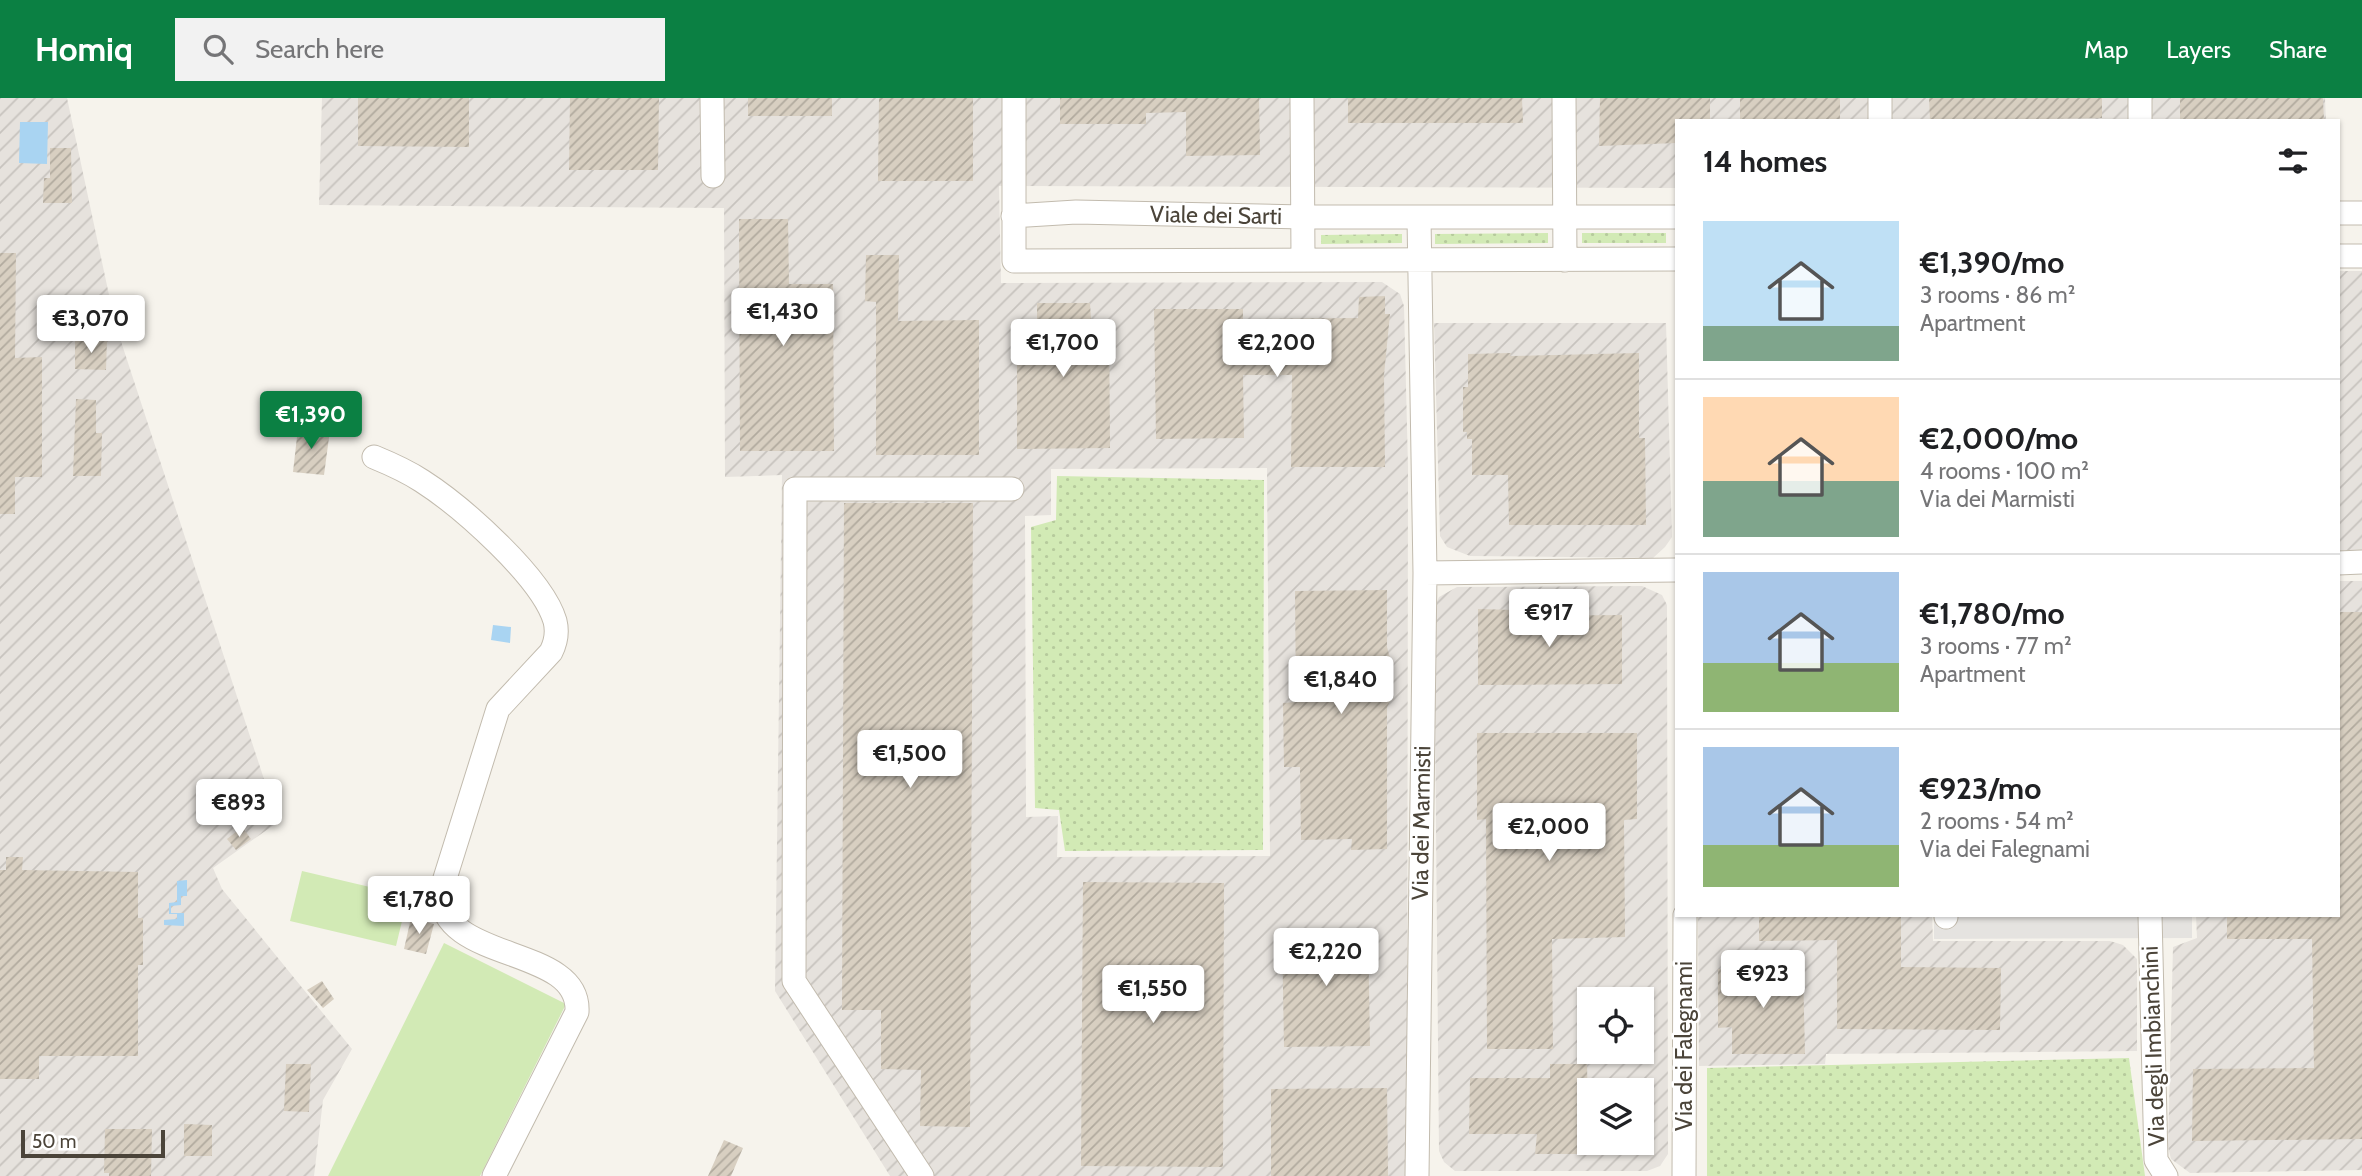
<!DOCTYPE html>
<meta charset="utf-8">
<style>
:root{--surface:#fff;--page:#f2f2f2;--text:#202124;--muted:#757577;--line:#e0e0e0;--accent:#0b8043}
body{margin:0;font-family:Cabin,sans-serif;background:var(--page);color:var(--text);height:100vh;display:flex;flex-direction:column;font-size:26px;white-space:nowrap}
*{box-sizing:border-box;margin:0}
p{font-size:23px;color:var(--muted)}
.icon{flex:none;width:38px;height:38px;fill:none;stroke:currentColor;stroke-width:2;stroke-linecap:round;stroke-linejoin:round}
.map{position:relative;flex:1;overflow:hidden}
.sheet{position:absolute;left:1675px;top:21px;width:665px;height:798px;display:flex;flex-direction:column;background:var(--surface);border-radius:0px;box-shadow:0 2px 5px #0004}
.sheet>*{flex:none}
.buttons{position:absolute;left:1577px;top:889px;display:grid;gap:14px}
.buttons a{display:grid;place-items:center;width:77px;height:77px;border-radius:0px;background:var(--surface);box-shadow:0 2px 5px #0004;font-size:35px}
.scale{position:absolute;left:21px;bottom:18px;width:144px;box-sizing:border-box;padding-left:7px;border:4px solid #4b4439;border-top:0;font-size:19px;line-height:24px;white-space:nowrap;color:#4b4439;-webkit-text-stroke:5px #fff;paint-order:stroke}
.price{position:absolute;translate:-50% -60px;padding:0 16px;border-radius:7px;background:#fff;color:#222;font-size:23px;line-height:46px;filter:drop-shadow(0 2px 4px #0008)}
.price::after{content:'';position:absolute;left:50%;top:42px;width:21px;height:16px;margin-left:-10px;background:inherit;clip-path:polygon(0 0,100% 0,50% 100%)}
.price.active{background:var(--accent);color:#fff}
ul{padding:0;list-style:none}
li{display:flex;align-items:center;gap:21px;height:175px;padding:0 28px}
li+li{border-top:2px solid var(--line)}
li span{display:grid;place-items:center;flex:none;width:196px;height:140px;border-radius:0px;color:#555}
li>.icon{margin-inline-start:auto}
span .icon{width:84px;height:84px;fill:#fffc;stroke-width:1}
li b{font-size:30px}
h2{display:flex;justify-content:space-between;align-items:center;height:84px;padding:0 28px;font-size:30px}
header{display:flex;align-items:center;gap:42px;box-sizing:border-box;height:98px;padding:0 35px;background:var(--accent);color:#fff}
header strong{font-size:33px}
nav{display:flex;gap:38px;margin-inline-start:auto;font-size:24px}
.search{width:490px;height:63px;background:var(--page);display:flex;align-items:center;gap:18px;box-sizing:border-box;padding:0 24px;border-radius:0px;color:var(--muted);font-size:26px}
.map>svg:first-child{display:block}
</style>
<header>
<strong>Homiq</strong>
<div class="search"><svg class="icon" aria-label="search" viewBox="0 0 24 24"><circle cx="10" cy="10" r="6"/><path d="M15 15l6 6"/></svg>Search here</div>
<nav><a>Map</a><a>Layers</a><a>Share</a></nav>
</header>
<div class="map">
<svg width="2362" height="1078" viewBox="0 0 2362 1078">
<defs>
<pattern id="industrial-furrows" width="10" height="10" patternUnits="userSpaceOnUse" patternTransform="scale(1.75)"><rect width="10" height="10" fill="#e6e2dd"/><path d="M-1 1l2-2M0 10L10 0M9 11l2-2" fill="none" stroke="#c7c3be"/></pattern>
<pattern id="grass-dots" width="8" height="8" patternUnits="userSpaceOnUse" patternTransform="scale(1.75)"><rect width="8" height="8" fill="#d2eab5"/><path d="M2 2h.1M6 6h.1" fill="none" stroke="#b6ca9c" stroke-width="1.8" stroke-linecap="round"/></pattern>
<pattern id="building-hatch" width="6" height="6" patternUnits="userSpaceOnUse" patternTransform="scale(1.75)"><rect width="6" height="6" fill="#d8cfc1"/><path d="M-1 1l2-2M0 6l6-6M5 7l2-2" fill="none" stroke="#b1aa9e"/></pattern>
</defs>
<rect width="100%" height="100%" fill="#f6f3ec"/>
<path fill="url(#industrial-furrows)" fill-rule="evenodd" d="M0 0H67L115 225 278 724 213 770 222 791 352 951 323 1002 314 1078H0Z
M322 0H2325L2326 23H1676V90L999 88 1001 185 1382 184 1400 196 1404 208 1408 369 1407 1078H890L775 893 782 377 725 379 724 110 319 107ZM1267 370 1270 758 1057 759 1058 718 1026 719 1025 418 1051 417V371Z
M2338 173H2362V456L2338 455Z
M1434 225H1666L1672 439 1665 449 1653 460 1470 458 1447 449 1440 438Z
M2338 483H2362V1072L2190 1075 2171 1061 2168 1049 2173 849 2197 840 2196 817H2338Z
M1642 488 1662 497 1667 507 1668 1056 1660 1068 1647 1073H1455L1444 1064 1439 1053 1434 510 1439 499 1457 489ZM1589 901H1642V954H1589ZM1589 992H1642V1045H1589Z
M1698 817H1932L1933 843H2110L2123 847 2137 861V953L1826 956 1825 966 1699 968Z"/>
<path fill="url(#grass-dots)" d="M1548 135V145L1435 146V136Z
M1582 135H1666V145H1582Z
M1402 136V145L1321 146V137Z
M1057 378 1264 382 1263 752 1065 753 1059 712 1035 710 1031 429 1056 422Z
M2129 960 2145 1078H1707V970Z"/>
<path fill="#d2eab5" d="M302 773 408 798 396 848 290 823Z
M444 845 566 906 480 1078H328Z"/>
<path fill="#e5e3e0" d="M1934 817H2192V840L1934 841Z"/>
<path fill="#a9d4f2" d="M20 24H48L47 66 19 65Z
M493 527 511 529 510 545 491 542Z
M187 782V798H181V807L171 808V815H184V828L164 827V822L177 821V816H169V805L177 804V783Z"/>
<path fill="url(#building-hatch)" d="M358 0H469V49L358 48Z
M570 0H659L658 72H569Z
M748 0H832V18H748Z
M879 0H973V83H878Z
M1060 0H1259L1260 57 1186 58V14L1146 15V26H1060Z
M1348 0H1522L1523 25H1348Z
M1600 0H1710V23H1676V45L1599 48Z
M1740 0H1840V23H1740Z
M1929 0H2102V20L1930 23Z
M2180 0H2323L2324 23H2180Z
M50 50H71L72 105H43L44 80H50Z
M739 121H788L789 186H833L834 353H740Z
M0 155H16L15 260 42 259V379H15V416H0Z
M866 157H899L898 223 979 222V357H876V204L865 203Z
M1385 198V216H1390L1384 277 1385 369H1291L1292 277H1243L1244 340 1156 341 1154 211H1243V221L1358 220 1359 199Z
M1037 205H1090L1091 221H1109L1110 350 1017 351V222H1037Z
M75 242H107L106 272 75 271Z
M1511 255 1510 258 1639 255V340H1645L1646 427H1509L1508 377H1472V341H1467V334H1463V289H1468V256Z
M76 301 96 302V335H102L101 378H73Z
M298 330 330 332 324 377 293 374Z
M844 405H973L970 1029 920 1028 921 972 881 971V912H842Z
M1387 492V549L1392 567 1391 602 1387 609V751L1351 752 1352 741 1301 742 1300 669H1284L1283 605 1296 604 1295 493Z
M1478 511 1514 512 1515 518 1622 517V586L1478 587Z
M2338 514H2362V1041L2192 1043 2193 971 2314 970 2312 841H2227V817H2338Z
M1477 635H1637V721L1624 722 1625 839 1552 841 1553 951H1487L1486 721 1477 722Z
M242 729 251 741 236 752 227 741Z
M6 759H23L22 772 138 774V820H143V867H138V958H39V981H0V772H6Z
M1083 784 1224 785 1223 1069 1081 1068Z
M1759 817H1901V869L2001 870 2000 932 1837 931V842L1759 843Z
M411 820 434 826 426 856 404 851Z
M1368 832 1370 948 1284 949 1282 833Z
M1718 871H1803L1805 956H1732V929L1718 930Z
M322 883 334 901 323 910 307 892Z
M286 966H311L309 1014 284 1013Z
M1550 966H1587L1589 1056H1535L1537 1036H1469L1470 980H1550Z
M1387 990 1388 1078H1271V991Z
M184 1026 212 1027V1058H184Z
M105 1031H152L151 1078H109V1075H104Z
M724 1042 743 1050 731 1078H708Z"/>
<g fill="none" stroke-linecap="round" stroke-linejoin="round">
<defs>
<path id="minor" d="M712 0 713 78
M1014 0V163L1676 161
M1302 0 1303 160
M1564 0 1565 162
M1880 0V23
M2140 0V23
M2338 115H2362
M1013 118 1076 114 1303 119H1676
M2338 158H2362
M374 359C391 366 407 373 422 383 461 408 542 479 555 523 558 535 556 544 551 554L498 611 441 793C438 866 581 846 577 914L494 1078
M2338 465 2362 464
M1425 475 1676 472
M1946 817V819
M2150 817 2156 1062 2166 1078
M922 1078 794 883 795 391H1012
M1417 1078 1425 475 1419 120
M1684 1078 1685 817"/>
</defs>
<use href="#minor" stroke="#c2bbae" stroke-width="25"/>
<use href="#minor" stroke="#fff" stroke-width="23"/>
</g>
<g text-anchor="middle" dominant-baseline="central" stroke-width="5" stroke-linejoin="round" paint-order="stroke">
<g font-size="23" fill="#4b4439" stroke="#fff">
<text transform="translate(1216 117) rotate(1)">Viale dei Sarti</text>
<text transform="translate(1421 725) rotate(-89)">Via dei Marmisti</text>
<text transform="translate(1684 948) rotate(-90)">Via dei Falegnami</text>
<text transform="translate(2153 948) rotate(-92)">Via degli Imbianchini</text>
</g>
</g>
</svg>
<div class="buttons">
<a><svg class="icon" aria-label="locate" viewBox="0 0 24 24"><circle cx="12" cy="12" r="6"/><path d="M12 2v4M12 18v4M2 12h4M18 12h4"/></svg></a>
<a><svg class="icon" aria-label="layers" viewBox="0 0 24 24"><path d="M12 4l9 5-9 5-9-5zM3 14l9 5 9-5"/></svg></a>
</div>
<div class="scale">50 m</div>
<b class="price" style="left:783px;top:250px">€1,430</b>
<b class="price" style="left:91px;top:257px">€3,070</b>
<b class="price" style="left:1063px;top:281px">€1,700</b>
<b class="price" style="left:1277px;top:281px">€2,200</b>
<b class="price active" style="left:311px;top:353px">€1,390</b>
<b class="price" style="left:1549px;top:551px">€917</b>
<b class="price" style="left:1341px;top:618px">€1,840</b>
<b class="price" style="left:910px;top:692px">€1,500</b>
<b class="price" style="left:239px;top:741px">€893</b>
<b class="price" style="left:1549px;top:765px">€2,000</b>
<b class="price" style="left:419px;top:838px">€1,780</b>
<b class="price" style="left:1326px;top:890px">€2,220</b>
<b class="price" style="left:1763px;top:912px">€923</b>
<b class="price" style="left:1153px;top:927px">€1,550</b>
<section class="sheet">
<h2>14 homes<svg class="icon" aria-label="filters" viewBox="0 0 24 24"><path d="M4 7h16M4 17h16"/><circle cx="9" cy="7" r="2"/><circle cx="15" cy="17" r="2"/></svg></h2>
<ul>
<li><span style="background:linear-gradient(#bfe0f5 75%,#7fa58c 0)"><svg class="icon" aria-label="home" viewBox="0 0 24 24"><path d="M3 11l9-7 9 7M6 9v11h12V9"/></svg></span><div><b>€1,390/mo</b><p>3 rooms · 86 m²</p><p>Apartment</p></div></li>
<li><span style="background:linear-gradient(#ffd9b3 60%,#7fa58c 0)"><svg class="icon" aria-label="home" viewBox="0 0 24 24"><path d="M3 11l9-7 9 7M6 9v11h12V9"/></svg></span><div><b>€2,000/mo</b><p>4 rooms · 100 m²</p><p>Via dei Marmisti</p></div></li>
<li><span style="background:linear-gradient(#a9c7e8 65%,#8fb573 0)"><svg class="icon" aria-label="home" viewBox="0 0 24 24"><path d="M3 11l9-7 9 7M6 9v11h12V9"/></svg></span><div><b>€1,780/mo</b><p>3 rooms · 77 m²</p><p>Apartment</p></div></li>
<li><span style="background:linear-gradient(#a9c7e8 70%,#8fb573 0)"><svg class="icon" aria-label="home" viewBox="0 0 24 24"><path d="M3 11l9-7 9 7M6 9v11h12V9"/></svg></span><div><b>€923/mo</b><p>2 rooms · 54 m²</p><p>Via dei Falegnami</p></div></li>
</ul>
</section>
</div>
